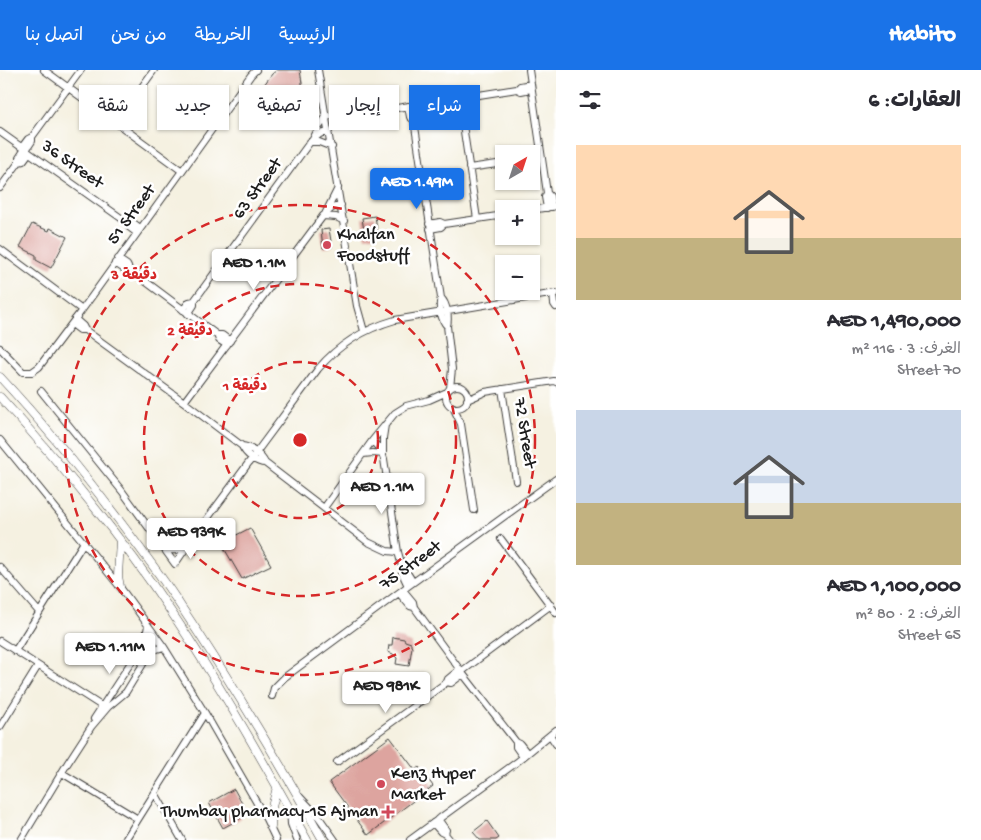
<!DOCTYPE html>
<html lang="ar">
<meta charset="utf-8">
<style>
:root{--surface:#fff;--page:#f2f2f3;--text:#2b2b33;--muted:#7c7c81;--accent:#1a73e8}
body{margin:0;font-family:"Gochi Hand","Playpen Sans Arabic",sans-serif;background:var(--page);color:var(--text);direction:rtl;height:100vh;display:flex;flex-direction:column;font-size:19px;white-space:nowrap}
*{box-sizing:border-box;margin:0}
p{font-size:16px;color:var(--muted)}
.icon{flex:none;width:28px;height:28px;fill:none;stroke:currentColor;stroke-width:2;stroke-linecap:round;stroke-linejoin:round}
.map{position:relative;flex:1;overflow:hidden;direction:ltr}
.drawer{display:flex;flex-direction:column;background:var(--surface);width:425px}
.drawer>*{flex:none}
.banner{position:absolute;left:15px;top:15px;width:465px;height:45px;direction:rtl;display:flex;gap:10px}
.needle{width:32px;rotate:39deg}
.controls{position:absolute;left:495px;top:75px;display:grid;gap:10px}
.controls a{display:grid;place-items:center;width:45px;height:45px;border-radius:0px;background:var(--surface);box-shadow:0 1px 4px #0004;font-size:25px}
.price{position:absolute;translate:-50% -42px;padding:0 11px;border-radius:5px;background:#fff;color:#222;font-size:16px;line-height:32px;filter:drop-shadow(0 1px 2px #0008)}
.price::after{content:'';position:absolute;left:50%;top:30px;width:15px;height:11px;margin-left:-8px;background:inherit;clip-path:polygon(0 0,100% 0,50% 100%)}
.price.current{background:var(--accent);color:#fff}
ul{padding:0;list-style:none}
li{display:grid;align-content:center;gap:10px;height:265px;padding:0 20px}
li span{display:grid;place-items:center;height:155px;border-radius:0px;color:#555}
li>.icon{margin-inline-start:auto}
span .icon{width:90px;height:90px;fill:#fffc;stroke-width:1}
li b{font-size:21px}
h2{display:flex;justify-content:space-between;align-items:center;height:60px;padding:0 20px;font-size:21px}
.tag{padding:0 18px;border-radius:0px;background:var(--surface);box-shadow:0 1px 4px #0004;font-size:18px;line-height:45px}
.tag.current{background:var(--accent);color:#fff}
header{display:flex;align-items:center;gap:30px;box-sizing:border-box;height:70px;padding:0 25px;background:var(--accent);color:#fff}
header strong{font-size:24px}
nav{display:flex;gap:28px;margin-inline-start:auto;font-size:18px}
main{display:flex;flex:1;min-height:0}
.map>svg:first-child{display:block}
</style>
<header>
<strong>Habito</strong>
<nav><a>الرئيسية</a><a>الخريطة</a><a>من نحن</a><a>اتصل بنا</a></nav>
</header>
<main>
<section class="drawer">
<h2>العقارات: 6<svg class="icon" aria-label="filters" viewBox="0 0 24 24"><path d="M4 7h16M4 17h16"/><circle cx="9" cy="7" r="2"/><circle cx="15" cy="17" r="2"/></svg></h2>
<ul>
<li><span style="background:linear-gradient(#ffd9b3 60%,#c2b280 0)"><svg class="icon" aria-label="home" viewBox="0 0 24 24"><path d="M3 11l9-7 9 7M6 9v11h12V9"/></svg></span><div><b>AED 1,490,000</b><p>الغرف: 3 · 116 m²</p><p>70 Street</p></div></li>
<li><span style="background:linear-gradient(#c9d6e8 60%,#c2b280 0)"><svg class="icon" aria-label="home" viewBox="0 0 24 24"><path d="M3 11l9-7 9 7M6 9v11h12V9"/></svg></span><div><b>AED 1,100,000</b><p>الغرف: 2 · 80 m²</p><p>65 Street</p></div></li>
</ul>
</section>
<div class="map">
<svg width="556" height="770" viewBox="0 0 556 770">
<rect width="100%" height="100%" fill="#fff"/>
<filter id="ink" filterUnits="userSpaceOnUse"><feTurbulence type="fractalNoise" baseFrequency=".02" numOctaves="2"/><feDisplacementMap in="SourceGraphic" scale="10" xChannelSelector="R" yChannelSelector="G"/><feConvolveMatrix kernelMatrix="1 2 1 2 8 2 1 2 1" color-interpolation-filters="sRGB"/></filter>
<filter id="wash" filterUnits="userSpaceOnUse"><feTurbulence type="fractalNoise" baseFrequency=".0096" numOctaves="4" result="noise"/><feDisplacementMap in="SourceGraphic" scale="20" xChannelSelector="R" yChannelSelector="G"/><feGaussianBlur stdDeviation="1.12" result="paint"/><feColorMatrix in="noise" values="0 0 0 0 0 0 0 0 0 0 0 0 0 0 0 0 0 1.4 0 .05"/><feComposite in="paint" operator="in"/></filter>
<g filter="url(#wash)">
<rect width="100%" height="100%" fill="#f5f1e1"/>
<g id="blocks">
<path fill="#dda49f" d="M277 0H300L308 53 305 58 258 23 272 4Z
M375 146 378 165 365 167 362 148Z
M32 154 49 161 50 158 67 167 51 198 36 190V185L20 177Z
M329 159 332 177 323 178 321 160Z
M250 458 271 495 242 509 221 473Z
M393 567 404 569 405 571 411 573V576L412 577 409 596 396 594 397 588 393 584 388 582 389 575H392Z
M390 667 415 700 419 697 433 716 368 765 329 712Z
M234 719 245 739 243 747 223 758 209 733Z
M487 751 499 768 496 770H480L473 762Z"/>
</g>
</g>
<g filter="url(#ink)">
<use href="#blocks" fill-opacity="0" stroke="#3d3c3a" stroke-width="1"/>
<g fill="none" stroke-linecap="round" stroke-linejoin="round">
<defs>
<path id="minor" d="M44 0 182 101
M318 0 357 236 364 261
M529 0 547 123 545 127 547 138
M517 19 520 16 531 14
M459 28 477 149
M414 35 415 45 414 50 441 228C438 235 441 250 447 256
M408 36 410 47 414 50
M116 53 154 0
M0 62 128 153 129 157 137 163
M313 69 319 57 326 47 336 45 340 47 517 19 521 21 531 19
M310 72H319L332 77
M22 77 28 69 32 67 81 0
M26 80 32 71V67
M531 89 541 88
M19 92V88L25 79
M469 98 504 93
M0 118 19 92 23 91 29 83
M547 123 550 126 552 137
M531 140 556 136
M326 142 338 118
M323 146 336 147 344 151
M128 153 132 152 140 158
M429 154 440 152 444 154 504 145
M430 159 441 157 444 154
M0 179 82 240
M118 189 127 195 129 199 217 265 219 270 227 275
M115 193 124 199H129
M553 224 554 234 556 237
M441 228C447 233 449 248 447 256L452 299 450 318
M183 240 189 232 194 231
M188 244 194 235V231L310 72 320 64 329 61
M75 249 83 256 85 260 184 332 242 376C245 384 257 393 265 393
M72 254 80 260H85
M217 265H222L230 271
M0 278 23 302H32L39 297 82 240 251 5 256 0
M446 327a11 11 0 1 1 22 0a11 11 0 1 1-22 0Z
M502 319 516 411
M41 321 122 421 175 494 190 472 318 299C339 274 364 259 395 250L556 223
M467 330 485 322 554 311 556 312
M184 332 323 146 332 138 341 135
M453 337 461 354 474 440
M0 370 120 517 164 577 205 643 266 749 276 770
M372 371 381 380 384 389 398 482 403 500 402 503 408 516
M242 376C250 376 262 386 265 393L368 472 387 481 398 482
M383 383V368L385 355
M363 384 373 383 383 384
M324 438 372 371 395 343 406 336 429 330 447 322
M501 469 556 543
M165 479C174 482 180 480 187 474
M0 497 39 542
M403 500 406 501 413 512
M403 520 413 532 414 537 463 604 516 672 520 674 527 683
M399 523 410 536 414 537
M0 571 106 639
M15 581 84 472
M461 602 551 535
M447 612 451 613 463 604
M272 626 274 618 285 607 408 516 556 409
M94 649 141 577 146 567 148 555
M0 657 38 596
M550 665 556 674
M516 672V677L523 687
M337 692 447 612 448 609 460 599
M62 703 138 749
M155 723 182 770
M300 727 318 746 335 770
M290 740 291 754 297 770
M438 749 446 760 445 764
M433 753 441 762 445 764 450 770
M21 770 67 694 91 657 108 637 126 622 148 586 154 580 164 577
M125 770 205 643
M410 770 517 692 556 660"/>
<path id="major" d="M0 307C42 352 81 400 118 449 139 477 161 505 180 535 231 611 278 690 323 770
M0 327C62 395 121 466 172 543 221 616 264 693 307 770
M120 470 118 506 120 517
M271 757 272 737 277 717"/>
</defs>
<use href="#minor" stroke="#3d3c3a" stroke-width="8"/>
<use href="#major" stroke="#3d3c3a" stroke-width="9"/>
<use href="#minor" stroke="#fff" stroke-width="6"/>
<use href="#major" stroke="#fff" stroke-width="8"/>
</g>
</g>
<g fill="none" stroke="#d62828" stroke-width="2.5" stroke-dasharray="9 6">
<circle cx="300" cy="370" r="78"/>
<circle cx="300" cy="370" r="156"/>
<circle cx="300" cy="370" r="235"/>
</g>
<g fill="#d1495b" stroke="#fff" stroke-width="2">
<circle cx="327" cy="175" r="5"/>
<circle cx="381" cy="714" r="5"/>
<path d="M385.5 734.5h5v5h5v5h-5v5h-5v-5h-5v-5h5z"/>
</g>
<g text-anchor="middle" dominant-baseline="central" stroke-width="5" stroke-linejoin="round" paint-order="stroke">
<g font-size="18" fill="#1c1c1c" stroke="#fff">
<text transform="translate(72 95) rotate(35)">36 Street</text>
<text transform="translate(258 119) rotate(-54)">63 Street</text>
<text transform="translate(132 145) rotate(-54)">51 Street</text>
<text transform="translate(524 363) rotate(81)">72 Street</text>
<text transform="translate(411 496) rotate(-36)">75 Street</text>
</g>
<g font-size="18" fill="#1c1c1c" stroke="#fff" text-anchor="start">
<text x="337" y="165">Khalfan<tspan x="337" dy="21">Foodstuff</tspan></text>
<text x="391" y="704">Kenz Hyper<tspan x="391" dy="21">Market</tspan></text>
<text x="378" y="742" text-anchor="end">Thumbay pharmacy-15 Ajman</text>
</g>
</g>
<circle cx="300" cy="370" r="8" fill="#d62828" stroke="#fff" stroke-width="2.5"/>
<g font-size="15" text-anchor="middle" font-weight="bold" fill="#d62828" stroke="#fff" stroke-width="5" stroke-linejoin="round" paint-order="stroke">
<text x="134" y="209">3 دقيقة</text>
<text x="190" y="265">2 دقيقة</text>
<text x="245" y="320">1 دقيقة</text>
</g>
</svg>
<div class="controls">
<a><svg class="needle" viewBox="-14 -14 28 28"><path d="M0-13l5 13h-10z" fill="#e53935"/><path d="M0 13l5-13h-10z" fill="#7c7c81"/></svg></a>
<a>+</a>
<a>−</a>
</div>
<b class="price current" style="left:417px;top:140px">AED 1.49M</b>
<b class="price" style="left:254px;top:221px">AED 1.1M</b>
<b class="price" style="left:382px;top:445px">AED 1.1M</b>
<b class="price" style="left:191px;top:490px">AED 939K</b>
<b class="price" style="left:110px;top:605px">AED 1.11M</b>
<b class="price" style="left:386px;top:644px">AED 981K</b>
<div class="banner">
<a class="tag current">شراء</a>
<a class="tag">إيجار</a>
<a class="tag">تصفية</a>
<a class="tag">جديد</a>
<a class="tag">شقة</a>
</div>
</div>
</main>
